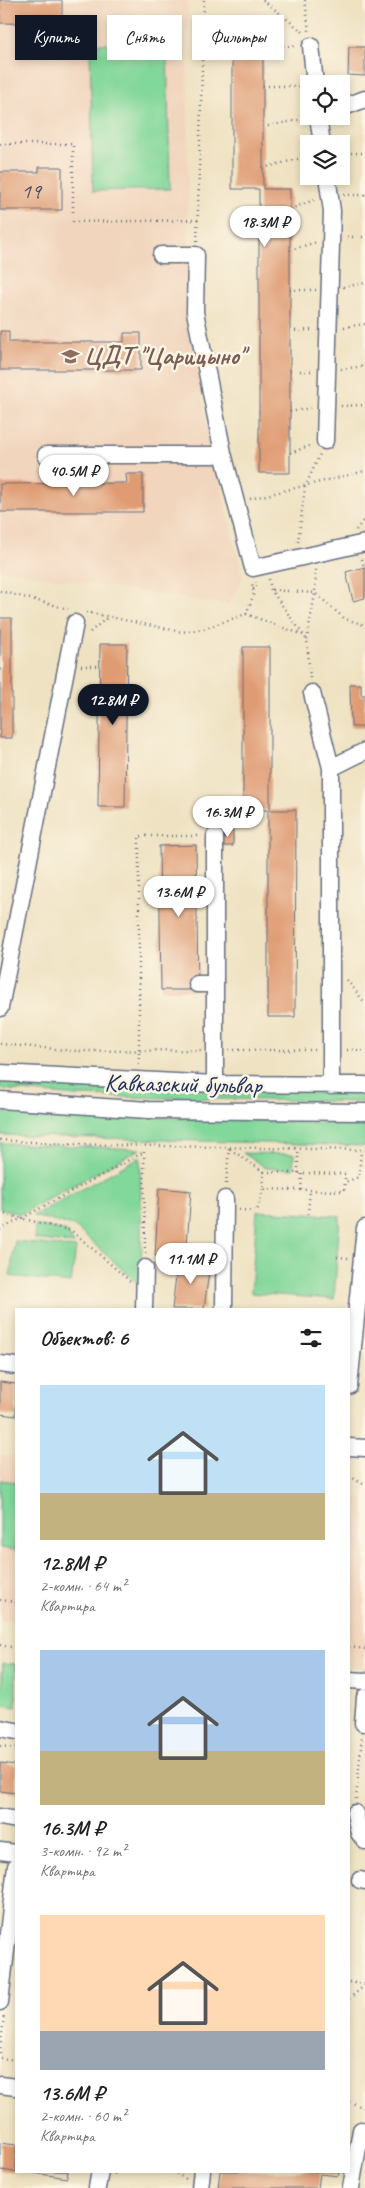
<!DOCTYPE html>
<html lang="ru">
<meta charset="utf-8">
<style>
:root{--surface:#fff;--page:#f2f2f2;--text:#202124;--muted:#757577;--accent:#111827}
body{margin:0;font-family:Caveat,sans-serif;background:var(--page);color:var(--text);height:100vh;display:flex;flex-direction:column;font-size:19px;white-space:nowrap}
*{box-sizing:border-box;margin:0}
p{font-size:16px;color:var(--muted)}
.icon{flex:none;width:28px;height:28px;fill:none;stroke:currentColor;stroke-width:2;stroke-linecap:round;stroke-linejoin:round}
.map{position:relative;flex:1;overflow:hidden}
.drawer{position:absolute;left:15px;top:1308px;width:335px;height:865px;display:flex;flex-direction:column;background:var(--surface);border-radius:0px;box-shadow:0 2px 8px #0003}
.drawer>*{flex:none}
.banner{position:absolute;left:15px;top:15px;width:335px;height:45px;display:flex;gap:10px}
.buttons{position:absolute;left:300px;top:75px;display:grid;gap:10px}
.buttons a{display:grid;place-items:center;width:50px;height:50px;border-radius:0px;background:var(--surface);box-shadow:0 2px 8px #0003;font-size:25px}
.price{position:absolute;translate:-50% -42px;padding:0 11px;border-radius:18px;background:#fff;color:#222;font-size:16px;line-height:32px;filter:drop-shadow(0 1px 2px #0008)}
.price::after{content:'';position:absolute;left:50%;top:30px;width:15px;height:11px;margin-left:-8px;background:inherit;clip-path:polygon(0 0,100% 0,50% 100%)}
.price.selected{background:var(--accent);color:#fff}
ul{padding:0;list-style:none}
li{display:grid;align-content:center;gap:10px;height:265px;padding:0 25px}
li span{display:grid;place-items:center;height:155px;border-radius:0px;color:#555}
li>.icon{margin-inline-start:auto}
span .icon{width:90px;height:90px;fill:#fffc;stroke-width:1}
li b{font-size:21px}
h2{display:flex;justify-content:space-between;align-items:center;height:60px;padding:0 25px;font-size:21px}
.tag{padding:0 18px;border-radius:0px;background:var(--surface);box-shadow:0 2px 8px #0003;font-size:18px;line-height:45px}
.tag.selected{background:var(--accent);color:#fff}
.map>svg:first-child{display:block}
</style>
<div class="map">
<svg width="365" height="2188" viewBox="0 0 365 2188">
<rect width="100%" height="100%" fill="#fcf5e5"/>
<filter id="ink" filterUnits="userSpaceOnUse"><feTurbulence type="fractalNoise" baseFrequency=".02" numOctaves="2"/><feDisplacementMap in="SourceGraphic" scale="10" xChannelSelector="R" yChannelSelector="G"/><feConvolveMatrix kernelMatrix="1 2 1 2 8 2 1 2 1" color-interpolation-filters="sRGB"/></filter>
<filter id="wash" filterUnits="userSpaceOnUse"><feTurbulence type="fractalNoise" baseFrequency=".0096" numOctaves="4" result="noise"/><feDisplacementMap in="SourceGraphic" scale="20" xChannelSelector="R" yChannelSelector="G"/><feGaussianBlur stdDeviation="1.12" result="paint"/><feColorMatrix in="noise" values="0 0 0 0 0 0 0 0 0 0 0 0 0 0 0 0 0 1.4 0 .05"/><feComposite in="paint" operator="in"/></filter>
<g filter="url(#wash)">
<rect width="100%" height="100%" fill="#efe2c2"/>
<path fill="#f1d5bd" d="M0 0H188V310L206 423 243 578 228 605 0 570Z
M0 1455 16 1457V1622L0 1620Z
M349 1497 365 1499V1647L362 1667 349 1665Z"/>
<path fill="#82d79a" stroke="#4e837c" d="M167 43 170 189 93 191 90 44Z
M0 1080 51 1085 365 1091V1102L76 1096 0 1089Z
M0 1112 365 1124V1146L0 1135Z
M0 1143 140 1149 21 1214 0 1209Z
M243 1153 294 1154 293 1169 266 1168Z
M140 1157 142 1287 74 1226 33 1216Z
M257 1211 340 1216 334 1299 251 1293Z
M35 1225 66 1231 74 1244 35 1239Z
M15 1241 76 1248 71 1283 10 1276Z
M0 1480 16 1482V1550L0 1548Z
M3 1663 16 1664V1707L0 1705Z"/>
<g id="blocks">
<path fill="#df9b73" d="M0 0H62V24L0 23Z
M232 24H263V189H290V473H259V189H232Z
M349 47H365V76L348 75Z
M39 167H62V210H0V172H39Z
M0 331H9V342H124V333H141V370H0Z
M126 474H143V512H0V484L127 483Z
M365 567V598L353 601 346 572Z
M0 618H12V738H0Z
M100 644H127L125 807H98Z
M243 647H270V810H296L295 1017H268V810H243Z
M350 684H361V695H365V727H351Z
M222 831H233V846H222Z
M196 845 198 990H161L159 846Z
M159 1188 191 1191 186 1258 155 1256Z
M178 1260 210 1264 204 1309H172Z
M0 1382 16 1384V1416L0 1414Z
M0 1763 16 1765V1793L0 1791Z
M0 2143 16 2145V2172L0 2170Z
M21 2171H68L67 2178Z
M220 2171H339L338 2176 320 2174 318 2188H218Z"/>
</g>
</g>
<g filter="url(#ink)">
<use href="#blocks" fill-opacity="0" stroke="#656e81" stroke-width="1"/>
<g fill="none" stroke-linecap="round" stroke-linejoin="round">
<defs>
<path id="minor" d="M311 46 315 84
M341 108 365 99
M318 116 322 144
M161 255H196L195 312 223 453 253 568 365 543
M325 441 332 211 327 176
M46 455H214L223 453
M312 693 331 768V1086
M331 768 365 751
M215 836V1084
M197 984H215
M0 1008 75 623
M0 1073 215 1084 365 1085
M0 1100 148 1110 365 1112
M144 1309 145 1268
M224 1309 225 1199
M0 1364 16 1366
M349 1386 365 1228
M349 1447 365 1448
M349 1680 365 1681
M363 1723 365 1697
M0 1728 16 1731
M355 1813 359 1833 365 1841
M0 1817 16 1820
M0 1851 16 1853
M360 1880 365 1881
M0 2002 16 1866
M0 2085 16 2087
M97 2188 100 2171
M200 2188 202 2171
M351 2188 361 2130"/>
</defs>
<use href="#minor" stroke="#656e81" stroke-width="19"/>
<path stroke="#656e81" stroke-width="2.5" stroke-dasharray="1 4" stroke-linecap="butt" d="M263 0 303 32
M305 0 309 31
M263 45 296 46
M263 86H301
M263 127 303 119
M0 144H73V222L198 220
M341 153H365
M263 168 309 156
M344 195H365
M290 209 314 200
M347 237H365
M197 241 204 0
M290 250 317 242
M343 287 365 283
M290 290H316
M344 327 365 324
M290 331 313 330
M341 369 365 366
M290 371H313
M341 406 365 405
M290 412 310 408
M290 453 312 445
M250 499 365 471
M356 530 365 518
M298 542 305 487 320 454
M362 559 364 568
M269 579 271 590 307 640 310 679
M253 589 257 588 256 582
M272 590 315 593 345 619 365 625
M0 591 68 609
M86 612 182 632 203 629 246 614 254 594 252 583
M246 614 303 635
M90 632 108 617
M307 640 315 593 316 569
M81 666H100
M347 980 365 1003
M0 1044 77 1051 201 1050
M229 1050H316
M347 1050H365
M139 1064V836H201
M0 1140 64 1144 365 1150
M230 1149 264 1172 263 1189 344 1191 345 1182 359 1177 361 1150
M144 1152 145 1254
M264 1172 345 1174V1181
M298 1173V1149
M226 1184 229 1148
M301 1190 302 1173
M239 1210 257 1211 263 1189
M0 1213 72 1231 130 1281
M308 1214 310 1190
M0 1230 144 1152
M337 1257 348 1258
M349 1476 365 1485
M0 1600 16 1602
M0 1645 16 1648
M349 1647 365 1649
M0 1746 16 1748
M356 1799 362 1737
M349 1982 365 1984
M349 1999 365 1985
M0 2053 4 2016
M0 2058 16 2060
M349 2102 365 2108
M172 2171 186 2179
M114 2174 121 2171"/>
<use href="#minor" stroke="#fff" stroke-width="16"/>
</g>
</g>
<defs>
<symbol id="school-bare" viewBox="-9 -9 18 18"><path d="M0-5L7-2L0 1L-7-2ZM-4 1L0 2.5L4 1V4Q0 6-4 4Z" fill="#8d6e63" stroke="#fcf5e5" stroke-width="2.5" paint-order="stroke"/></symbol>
</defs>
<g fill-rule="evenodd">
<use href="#school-bare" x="58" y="344" width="25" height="25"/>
</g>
<g text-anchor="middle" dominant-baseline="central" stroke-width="5" stroke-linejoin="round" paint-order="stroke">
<g font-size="22" fill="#4c4a63">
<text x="31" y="191">19</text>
</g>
<g font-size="25" font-weight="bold" fill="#785e54" stroke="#fcf5e5" text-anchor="start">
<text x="84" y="356">ЦДТ "Царицыно"</text>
</g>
<g font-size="25" fill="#1b2f5e" stroke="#fcf5e5">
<text transform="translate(183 1084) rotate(1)">Кавказский бульвар</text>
</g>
</g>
</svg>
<div class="buttons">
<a><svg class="icon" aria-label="locate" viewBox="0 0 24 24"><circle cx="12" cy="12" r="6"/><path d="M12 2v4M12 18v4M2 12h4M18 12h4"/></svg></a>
<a><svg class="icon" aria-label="layers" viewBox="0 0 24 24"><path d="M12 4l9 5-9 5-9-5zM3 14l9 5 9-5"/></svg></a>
</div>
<b class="price" style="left:265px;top:248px">18.3M ₽</b>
<b class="price" style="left:74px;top:497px">40.5M ₽</b>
<b class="price selected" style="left:113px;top:726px">12.8M ₽</b>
<b class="price" style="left:228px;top:838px">16.3M ₽</b>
<b class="price" style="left:179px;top:918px">13.6M ₽</b>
<b class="price" style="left:191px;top:1285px">11.1M ₽</b>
<div class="banner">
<a class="tag selected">Купить</a>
<a class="tag">Снять</a>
<a class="tag">Фильтры</a>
</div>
<section class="drawer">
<h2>Объектов: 6<svg class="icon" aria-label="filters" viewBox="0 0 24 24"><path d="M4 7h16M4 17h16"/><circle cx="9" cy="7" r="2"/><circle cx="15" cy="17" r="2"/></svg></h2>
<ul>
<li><span style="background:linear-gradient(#bfe0f5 70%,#c2b280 0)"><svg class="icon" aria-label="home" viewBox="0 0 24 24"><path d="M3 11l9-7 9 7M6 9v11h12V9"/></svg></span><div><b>12.8M ₽</b><p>2-комн. · 64 m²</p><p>Квартира</p></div></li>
<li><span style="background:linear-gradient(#a9c7e8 65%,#c2b280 0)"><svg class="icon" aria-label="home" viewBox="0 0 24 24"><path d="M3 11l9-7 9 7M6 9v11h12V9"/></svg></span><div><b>16.3M ₽</b><p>3-комн. · 92 m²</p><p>Квартира</p></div></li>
<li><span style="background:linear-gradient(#ffd9b3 75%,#9aa5b1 0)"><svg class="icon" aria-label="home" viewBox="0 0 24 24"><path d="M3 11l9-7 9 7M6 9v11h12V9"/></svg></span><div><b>13.6M ₽</b><p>2-комн. · 60 m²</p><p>Квартира</p></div></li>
</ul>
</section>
</div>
